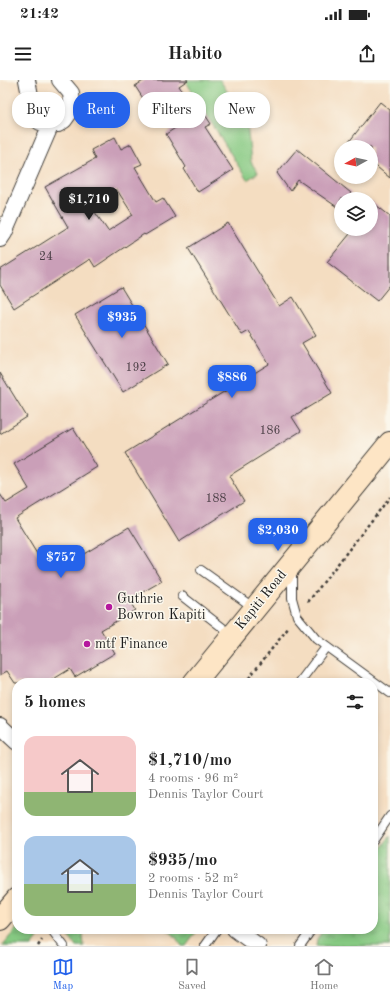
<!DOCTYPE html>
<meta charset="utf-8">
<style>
:root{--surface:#fff;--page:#f2f2f2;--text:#222;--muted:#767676;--line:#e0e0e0;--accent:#2563eb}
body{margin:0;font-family:"Old Standard TT",serif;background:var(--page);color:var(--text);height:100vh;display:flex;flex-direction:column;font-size:15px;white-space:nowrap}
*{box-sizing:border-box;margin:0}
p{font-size:13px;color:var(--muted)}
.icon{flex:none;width:22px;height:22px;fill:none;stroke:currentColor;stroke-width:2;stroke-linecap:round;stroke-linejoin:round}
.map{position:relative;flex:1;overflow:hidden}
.side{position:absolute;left:12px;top:598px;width:366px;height:256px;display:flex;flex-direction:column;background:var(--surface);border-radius:16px;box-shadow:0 2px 6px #0003}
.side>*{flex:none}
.guide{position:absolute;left:12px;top:12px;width:366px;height:36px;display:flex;gap:8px}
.needle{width:26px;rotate:262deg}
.controls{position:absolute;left:334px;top:60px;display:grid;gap:8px}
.controls a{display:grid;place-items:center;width:44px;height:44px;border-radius:50%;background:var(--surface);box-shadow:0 2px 6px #0003;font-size:20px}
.price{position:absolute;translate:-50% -34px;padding:0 9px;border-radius:8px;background:var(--accent);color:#fff;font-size:13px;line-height:26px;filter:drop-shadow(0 1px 2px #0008)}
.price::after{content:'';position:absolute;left:50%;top:24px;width:12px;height:9px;margin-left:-6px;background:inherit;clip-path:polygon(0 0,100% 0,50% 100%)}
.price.current{background:#222;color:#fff}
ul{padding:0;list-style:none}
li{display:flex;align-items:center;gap:12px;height:100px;padding:0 12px}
li span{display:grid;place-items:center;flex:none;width:112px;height:80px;border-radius:12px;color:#555}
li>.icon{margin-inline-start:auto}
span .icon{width:48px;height:48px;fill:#fffc;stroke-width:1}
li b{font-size:17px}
h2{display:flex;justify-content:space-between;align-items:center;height:48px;padding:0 12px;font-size:17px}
.tag{padding:0 14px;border-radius:16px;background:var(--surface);box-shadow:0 2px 6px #0003;font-size:14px;line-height:36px}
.tag.current{background:var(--accent);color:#fff}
.status{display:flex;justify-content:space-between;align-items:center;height:28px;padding:0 20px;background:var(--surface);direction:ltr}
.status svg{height:11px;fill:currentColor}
header{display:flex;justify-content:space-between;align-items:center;height:52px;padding:0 12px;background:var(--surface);font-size:18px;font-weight:700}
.tab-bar{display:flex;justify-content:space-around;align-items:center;height:56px;border-top:1px solid var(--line);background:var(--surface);font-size:11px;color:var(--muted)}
.tab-bar a{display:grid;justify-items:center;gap:2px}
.tab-bar .current{color:var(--accent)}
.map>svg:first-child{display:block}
</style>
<div class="status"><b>21:42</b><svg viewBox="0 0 49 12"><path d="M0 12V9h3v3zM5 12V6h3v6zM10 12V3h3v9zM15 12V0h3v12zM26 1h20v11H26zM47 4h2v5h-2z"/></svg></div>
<header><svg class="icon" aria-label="menu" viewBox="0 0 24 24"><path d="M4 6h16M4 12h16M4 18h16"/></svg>Habito<svg class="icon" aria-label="share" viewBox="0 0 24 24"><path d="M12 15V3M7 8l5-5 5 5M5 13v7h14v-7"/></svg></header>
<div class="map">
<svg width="390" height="866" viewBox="0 0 390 866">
<defs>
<pattern id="grass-tufts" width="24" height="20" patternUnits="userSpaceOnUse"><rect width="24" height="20" fill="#86c982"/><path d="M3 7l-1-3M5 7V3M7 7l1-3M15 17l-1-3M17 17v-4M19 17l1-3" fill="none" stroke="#73ac70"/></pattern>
<pattern id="garden-dots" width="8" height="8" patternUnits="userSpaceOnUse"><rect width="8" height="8" fill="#86c982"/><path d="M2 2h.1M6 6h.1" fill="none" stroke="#73ac70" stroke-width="1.8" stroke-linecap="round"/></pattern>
</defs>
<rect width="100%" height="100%" fill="#fbf7ec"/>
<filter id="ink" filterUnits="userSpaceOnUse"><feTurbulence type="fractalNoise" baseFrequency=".025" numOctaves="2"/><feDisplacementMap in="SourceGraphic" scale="8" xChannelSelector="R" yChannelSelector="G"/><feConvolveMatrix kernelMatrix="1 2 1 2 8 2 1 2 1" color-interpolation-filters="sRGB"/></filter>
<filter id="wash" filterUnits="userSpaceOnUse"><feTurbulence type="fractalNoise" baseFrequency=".012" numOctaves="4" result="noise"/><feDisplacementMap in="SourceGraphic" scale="16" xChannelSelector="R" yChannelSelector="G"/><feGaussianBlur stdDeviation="0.9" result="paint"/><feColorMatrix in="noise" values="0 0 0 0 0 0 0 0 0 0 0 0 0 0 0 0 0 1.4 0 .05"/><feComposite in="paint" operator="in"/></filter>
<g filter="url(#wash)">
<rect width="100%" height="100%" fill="#f4ddc1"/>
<path fill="url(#grass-tufts)" stroke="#51724f" d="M390 756V866H316L317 859 324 849H373V780Z
M17 848 39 849 42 853 32 866H2Z
M166 849H197L198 850 186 866H182L174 855Z"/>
<path fill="#86c982" stroke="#51724f" d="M185 0H220L247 43 251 82 258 93 247 100Z"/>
<path fill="url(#garden-dots)" stroke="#51724f" d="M63 849H85L83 856 84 866H76Z"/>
<g id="blocks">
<path fill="#ca9fb8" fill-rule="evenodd" d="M145 0H188L179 6 197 34 202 30 211 44 205 47 233 90 198 112 184 89 186 87 166 54 180 45 162 16 148 26 135 6Z
M380 22 390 30V98L371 82V67H345Z
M115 57 121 69 131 64 142 84 135 87 156 122 163 118 175 137 145 155 144 154 95 187 90 179 14 228 0 205V190L68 147 45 107 95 79 91 70ZM117 110 133 135 108 151 90 125Z
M297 69 351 113 348 119H341L340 129 298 100 290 111 277 93Z
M371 121 390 136V205L377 221 327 182 354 149H371Z
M228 143 279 226 293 217 316 255 302 263 332 313 292 337 301 351 229 396 244 421 179 462 125 373 269 284 249 251 242 255 188 168Z
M121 207 168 284 123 312 75 235Z
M0 293 27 337 0 354Z
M73 348 97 387 15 438 45 487 58 480 62 487 129 447 162 501 129 520 135 530 101 550 115 573 75 597 70 589 47 603H15L7 591 0 595V414L6 423 29 409 14 384Z"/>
</g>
</g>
<g filter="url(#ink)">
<use href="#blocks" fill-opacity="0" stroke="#3c3935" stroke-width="1"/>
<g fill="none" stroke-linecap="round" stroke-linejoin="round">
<defs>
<path id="service" d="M201 490 254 528
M292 490V518L297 536 316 559 390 613
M182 516 232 555
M299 603 326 567
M373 761 390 736
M51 849 64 866
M205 866 217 849
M300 866 312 849"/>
<path id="minor" d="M27 0 34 36 40 42 58 44 64 40 69 33 72 24 71 13 60 0
M0 159 4 153 51 44
M0 646 17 662
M235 849 258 866"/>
<path id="secondary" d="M194 603 390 363
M0 839 17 819"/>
</defs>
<use href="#service" stroke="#3c3935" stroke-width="10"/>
<use href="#minor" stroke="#3c3935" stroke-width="18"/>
<use href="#secondary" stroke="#3c3935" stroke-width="24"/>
<path stroke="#3c3935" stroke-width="2.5" stroke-dasharray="3 3" stroke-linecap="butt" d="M308 522 390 417
M245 603 289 547
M38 866 42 860"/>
<use href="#service" stroke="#fff" stroke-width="8"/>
<use href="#minor" stroke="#fff" stroke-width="16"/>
<use href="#secondary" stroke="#fde5c5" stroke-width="22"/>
</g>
</g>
<g fill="#b5179e" stroke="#fbf7ec" stroke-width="1.5">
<circle cx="109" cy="527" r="4"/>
<circle cx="87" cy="564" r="4"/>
</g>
<g text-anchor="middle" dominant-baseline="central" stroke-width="3" stroke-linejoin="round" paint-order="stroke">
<g font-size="12" fill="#483d43">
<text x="46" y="177">24</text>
<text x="136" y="288">192</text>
<text x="270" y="351">186</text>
<text x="216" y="419">188</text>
</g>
<g font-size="14" fill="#1c1c1c" stroke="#fbf7ec" text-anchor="start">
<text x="117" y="519">Guthrie<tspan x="117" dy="16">Bowron Kapiti</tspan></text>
<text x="95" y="564">mtf Finance</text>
</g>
<g font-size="14" fill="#1c1c1c" stroke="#fbf7ec">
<text transform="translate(261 520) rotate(-51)">Kapiti Road</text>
</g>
</g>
</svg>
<div class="controls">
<a><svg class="needle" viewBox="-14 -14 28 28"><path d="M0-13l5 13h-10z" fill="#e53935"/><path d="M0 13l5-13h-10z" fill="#767676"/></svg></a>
<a><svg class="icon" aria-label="layers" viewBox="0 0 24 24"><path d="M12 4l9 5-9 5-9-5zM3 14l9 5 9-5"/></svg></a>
</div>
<b class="price current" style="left:89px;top:141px">$1,710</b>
<b class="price" style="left:122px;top:259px">$935</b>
<b class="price" style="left:232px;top:319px">$886</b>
<b class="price" style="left:278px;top:472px">$2,030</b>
<b class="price" style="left:61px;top:499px">$757</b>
<div class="guide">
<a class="tag">Buy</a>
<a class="tag current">Rent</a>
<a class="tag">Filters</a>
<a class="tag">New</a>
</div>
<section class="side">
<h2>5 homes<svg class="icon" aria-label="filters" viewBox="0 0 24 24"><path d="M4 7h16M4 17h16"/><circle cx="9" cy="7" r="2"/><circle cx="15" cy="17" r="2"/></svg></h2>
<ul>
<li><span style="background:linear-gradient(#f6c9c9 70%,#8fb573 0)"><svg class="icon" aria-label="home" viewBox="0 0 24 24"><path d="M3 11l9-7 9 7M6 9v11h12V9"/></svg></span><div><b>$1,710/mo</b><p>4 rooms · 96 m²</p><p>Dennis Taylor Court</p></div></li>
<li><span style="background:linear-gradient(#a9c7e8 60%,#8fb573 0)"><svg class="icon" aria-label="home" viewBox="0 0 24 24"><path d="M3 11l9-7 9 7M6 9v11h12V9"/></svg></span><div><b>$935/mo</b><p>2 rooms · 52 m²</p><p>Dennis Taylor Court</p></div></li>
</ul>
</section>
</div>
<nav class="tab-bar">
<a class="current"><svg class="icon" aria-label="map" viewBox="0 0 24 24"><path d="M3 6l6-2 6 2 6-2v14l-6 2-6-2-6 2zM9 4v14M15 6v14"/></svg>Map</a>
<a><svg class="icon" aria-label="saved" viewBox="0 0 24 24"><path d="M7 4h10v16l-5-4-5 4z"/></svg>Saved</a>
<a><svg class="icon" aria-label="home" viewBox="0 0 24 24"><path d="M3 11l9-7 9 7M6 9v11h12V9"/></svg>Home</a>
</nav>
